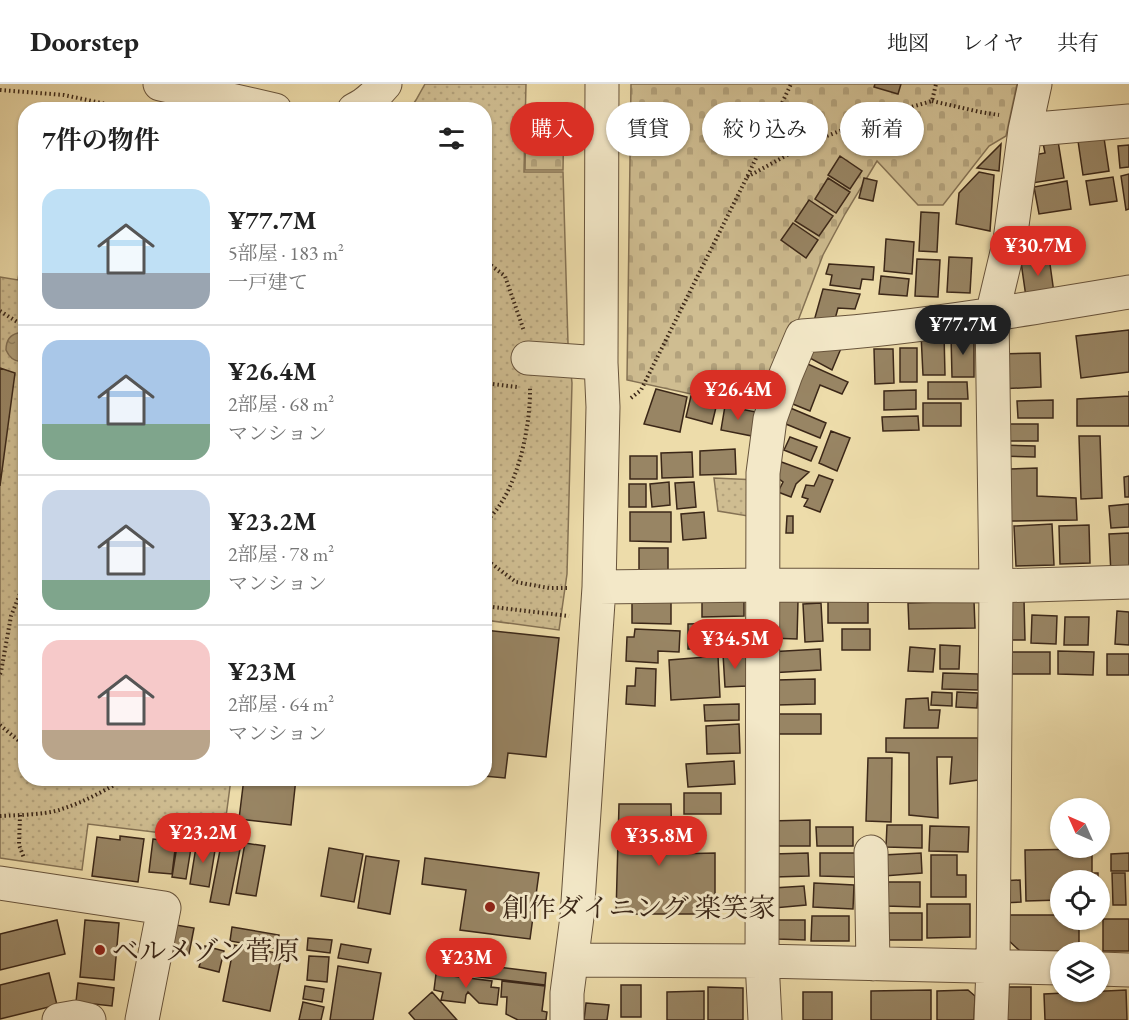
<!DOCTYPE html>
<html lang="ja">
<meta charset="utf-8">
<style>
:root{--surface:#fff;--page:#f6f6f6;--text:#222;--muted:#767676;--line:#e0e0e0;--accent:#d93025}
body{margin:0;font-family:"EB Garamond","Noto Serif JP",serif;background:var(--page);color:var(--text);height:100vh;display:flex;flex-direction:column;font-size:22px;white-space:nowrap}
*{box-sizing:border-box;margin:0}
p{font-size:20px;color:var(--muted)}
.icon{flex:none;width:33px;height:33px;fill:none;stroke:currentColor;stroke-width:2;stroke-linecap:round;stroke-linejoin:round}
.map{position:relative;flex:1;overflow:hidden}
.panel{position:absolute;left:18px;top:18px;width:474px;height:684px;display:flex;flex-direction:column;background:var(--surface);border-radius:24px;box-shadow:0 2px 4px #0004}
.panel>*{flex:none}
.banner{position:absolute;left:510px;top:18px;width:528px;height:54px;display:flex;gap:12px}
.needle{width:39px;rotate:315deg}
.fabs{position:absolute;left:1050px;top:714px;display:grid;gap:12px}
.fabs a{display:grid;place-items:center;width:60px;height:60px;border-radius:50%;background:var(--surface);box-shadow:0 2px 4px #0004;font-size:30px}
.price{position:absolute;translate:-50% -51px;padding:0 14px;border-radius:21px;background:var(--accent);color:#fff;font-size:20px;line-height:39px;filter:drop-shadow(0 2px 3px #0008)}
.price::after{content:'';position:absolute;left:50%;top:36px;width:18px;height:14px;margin-left:-9px;background:inherit;clip-path:polygon(0 0,100% 0,50% 100%)}
.price.selected{background:#222;color:#fff}
ul{padding:0;list-style:none}
li{display:flex;align-items:center;gap:18px;height:150px;padding:0 24px}
li+li{border-top:2px solid var(--line)}
li span{display:grid;place-items:center;flex:none;width:168px;height:120px;border-radius:18px;color:#555}
li>.icon{margin-inline-start:auto}
span .icon{width:72px;height:72px;fill:#fffc;stroke-width:1}
li b{font-size:26px}
h2{display:flex;justify-content:space-between;align-items:center;height:72px;padding:0 24px;font-size:26px}
.tag{padding:0 21px;border-radius:27px;background:var(--surface);box-shadow:0 2px 4px #0004;font-size:21px;line-height:54px}
.tag.selected{background:var(--accent);color:#fff}
header{display:flex;align-items:center;gap:36px;box-sizing:border-box;height:84px;padding:0 30px;background:var(--surface);border-bottom:2px solid var(--line)}
header strong{font-size:28px}
nav{display:flex;gap:33px;margin-inline-start:auto;font-size:21px}
.map>svg:first-child{display:block}
</style>
<header>
<strong>Doorstep</strong>
<nav><a>地図</a><a>レイヤ</a><a>共有</a></nav>
</header>
<div class="map">
<svg width="1129" height="936" viewBox="0 0 1129 936">
<defs>
<pattern id="grass-dots" width="8" height="8" patternUnits="userSpaceOnUse" patternTransform="scale(1.5)"><rect width="8" height="8" fill="#cfbd91"/><path d="M2 2h.1M6 6h.1" fill="none" stroke="#b3a27c" stroke-width="1.8" stroke-linecap="round"/></pattern>
<pattern id="cemetery-stones" width="16" height="16" patternUnits="userSpaceOnUse" patternTransform="scale(1.5)"><rect width="16" height="16" fill="#cfbd91"/><path d="M2 7V4a2 2 0 0 1 4 0v3zM10 15v-3a2 2 0 0 1 4 0v3z" fill="#b3a27c"/></pattern>
<pattern id="water-ripples" width="26" height="14" patternUnits="userSpaceOnUse" patternTransform="scale(1.5)"><rect width="26" height="14" fill="#b09e78"/><path d="M2 4q2-2 4 0t4 0M15 11q2-2 4 0t4 0" fill="none" stroke="#908161"/></pattern>
</defs>
<rect width="100%" height="100%" fill="#eddcaa"/>
<filter id="stains"><feTurbulence type="fractalNoise" baseFrequency=".00333" numOctaves="4"/><feColorMatrix values="0 0 0 0 .2 0 0 0 0 .09 0 0 0 0 .02 0 0 0 .5 -.17"/></filter>
<radialGradient id="worn" r=".72"><stop offset=".6" stop-color="#630" stop-opacity="0"/><stop offset="1" stop-color="#630" stop-opacity=".3"/></radialGradient>
<path fill="url(#grass-dots)" stroke="#857254" stroke-width="1.5" d="M425 0H526L524 88H563L568 259 572 299 567 490 559 546 485 536 484 26H409L416 16Z
M25 147 26 694 231 695 224 748 197 745 195 753 88 740 82 786 0 774V193L18 196Z
M714 394 758 396 754 433 718 427Z"/>
<path fill="url(#cemetery-stones)" stroke="#857254" stroke-width="1.5" d="M631 0H1017L1006 52 989 62 943 121H918L877 77 845 130 823 171 764 326 627 296Z
M526 26H564L563 86H525Z"/>
<path fill="url(#water-ripples)" stroke="#816e52" stroke-width="1.5" d="M18 249H25V277C16 279 10 275 6 266 6 257 9 251 18 249Z"/>
<path fill="#988564" stroke="#3b2718" stroke-width="1.5" d="M875 0H901L898 10 874 3Z
M1104 54 1109 87 1083 91 1078 57Z
M1058 57 1064 94 1032 99 1028 72 1045 69 1043 59Z
M1001 60 999 87 977 84Z
M1129 61V83L1120 84 1118 62Z
M840 72 862 87 850 105 828 91Z
M979 88 994 91 990 147 956 140 959 109Z
M1129 90V125L1126 126 1121 92Z
M1113 93 1117 117 1090 121 1086 97Z
M828 94 850 108 836 129 815 115Z
M864 94 877 97 873 117 859 114Z
M1067 97 1071 125 1039 130 1034 103Z
M809 116 833 132 819 152 795 137Z
M921 128 939 129 937 168 919 167Z
M793 139 818 156 806 174 781 156Z
M886 155 914 158 912 190 884 187Z
M949 173 972 174 970 209 947 208Z
M1049 173 1054 209 1026 213 1021 178Z
M917 175 940 176 938 213 915 212Z
M829 180 874 183 873 196 862 195 860 205 830 201 832 191 826 190Z
M881 192 909 195 907 212 879 210Z
M823 205 860 210 855 225 838 224 834 239 814 237Z
M1129 246V288L1081 294 1076 252Z
M944 249 945 291H923L921 250Z
M974 250V293H952L951 251Z
M811 259 842 262 832 286 806 272Z
M900 264H917V298H900Z
M874 265H893L894 299 875 300Z
M1040 269 1041 303 998 305 997 270Z
M801 277 848 298 842 310 820 301 810 327 783 316Z
M0 284 15 289 0 402Z
M928 298H967L968 315H928Z
M656 305 687 313 680 348 644 340Z
M916 306V325L884 326V307Z
M1129 307V342H1077V315L1129 312Z
M691 312 717 319 712 340 686 333Z
M1053 316V334H1018L1017 317Z
M923 319H961V342H923Z
M725 322 756 328 752 352 721 346Z
M788 323 826 339 820 354 781 338Z
M918 332 919 346 883 347 882 333Z
M996 340H1038V357H996Z
M831 347 850 354 837 387 819 379Z
M1079 352H1100L1102 414 1081 415Z
M790 353 817 363 811 377 784 366Z
M996 361 1035 362V373L996 372Z
M735 365 736 390 700 391V367Z
M692 368 693 393 662 394 661 369Z
M630 372H657V395H630Z
M776 376 809 388 796 400 791 413 778 408 783 398 769 387Z
M1037 384V412L1076 414 1077 436 1010 437V385Z
M819 391 833 396 820 428 804 422 808 415 802 413 806 401 814 402Z
M1129 392V413H1125L1124 393Z
M669 398 670 421 652 423 650 400Z
M694 398 696 423 677 425 675 399Z
M629 400H646V423H629Z
M1129 420V443L1111 444 1109 422Z
M630 428H671V458L630 457Z
M704 428 706 454 683 456 681 430Z
M787 432H793V449H786Z
M1052 440 1054 481 1016 482 1014 442Z
M1089 441 1090 479 1060 480 1059 442Z
M1129 449V489L1111 490 1109 450Z
M639 464H668V493L639 494Z
M744 514V532L702 533V515Z
M632 515 671 516V540L632 539Z
M828 515H868V539H828Z
M772 516 798 517 797 555 770 554Z
M1024 516 1025 556H1007L1005 517Z
M974 517 975 544 909 545 908 519Z
M821 519 823 557 805 558 803 520Z
M1117 527 1129 528V561L1115 560Z
M1032 531 1057 532 1056 560 1031 559Z
M1065 533H1089L1088 561H1064Z
M723 539 724 565H688V540Z
M635 545 680 547 679 568 658 567V579L626 577 627 553H634Z
M842 545H870V566H842Z
M484 546 559 554 546 673 508 669 505 694 484 692Z
M940 561 960 562 959 585H940Z
M910 563 935 565 933 588 908 587Z
M820 565 821 586 769 589 768 568Z
M1058 567 1094 568 1093 591 1058 590Z
M1012 568H1050V590H1012Z
M746 569 747 602 725 603 723 570Z
M1107 570H1129V591H1107Z
M718 572 720 613 671 616 669 576Z
M636 584 656 585 655 622 626 620 627 602H635Z
M943 589 978 590V606L942 605Z
M815 595V620L777 621V596Z
M932 608 952 609V622L931 621Z
M957 608 978 609 977 624 956 623Z
M928 614 929 626H940L938 644H904L906 615Z
M739 620V636L705 637 704 621Z
M776 630H821V650H775Z
M739 640 740 669 707 670 706 642Z
M886 654H978V696L950 700 952 673H937L938 734 909 731V669L886 668Z
M868 674H892L891 738 866 737Z
M734 677 735 700 688 703 686 680Z
M244 694H296L291 741 239 735Z
M684 709H721V730H684Z
M619 720H671L672 770 715 769V830H616Z
M810 736V762H769V737Z
M887 741H922V764L886 763Z
M930 742 969 743 968 768 929 767Z
M816 743H853V762H817Z
M120 752 144 755 138 798 92 792 97 753 120 756Z
M153 755 176 758 172 790 149 788Z
M222 756 241 760 229 821 210 818Z
M197 757 216 760 209 803 190 800Z
M245 759 265 762 256 812 236 809Z
M177 762 191 764 186 795 172 793Z
M329 764 363 770 354 818 321 812Z
M1092 765V789H1098V796H1060V816L1026 817 1025 766Z
M808 769 809 792 774 793 773 770Z
M820 769H855V793L820 792Z
M921 769 922 789 884 792 883 771Z
M1129 769V787H1111V770Z
M931 771H957V791H966V813H931Z
M366 772 399 777 390 830 358 824Z
M425 774 539 789 530 855 460 846 466 806 422 800Z
M1112 789H1125L1126 821H1113Z
M1020 796 1021 818 1001 819 1000 797Z
M885 798H920V823L885 822Z
M814 799 854 801 853 825 813 823Z
M804 802 806 821 774 824 773 804Z
M927 820H970V853L927 854Z
M884 829H922V856H884Z
M1007 831H1060V836H1079V867H1020L1007 855Z
M812 832H849V857H811Z
M1103 835H1129V867H1103Z
M57 836 65 870 0 886V850Z
M85 836 119 839 114 896 80 893Z
M778 836H805V856L777 855Z
M164 839 194 844 189 870 160 865Z
M232 843 279 851 277 865 230 857Z
M308 854 332 856 330 869 307 866Z
M341 860 371 865 368 879 338 874Z
M234 861 282 870 270 927 223 917Z
M205 862 224 867 219 888 199 883Z
M309 872 329 873 327 898 307 896Z
M441 876 546 889 545 901 440 888Z
M338 882 381 889 373 936H330Z
M49 889 57 921 0 935V901Z
M436 890 492 897 491 903 499 904 497 921 479 919 468 908 466 911 465 919 441 916 443 908 434 906Z
M502 897 545 902 542 927 547 928 546 936H518L506 930 507 913H501Z
M78 899 114 904 112 922 76 918Z
M621 901H641V933H621Z
M305 902 324 905 322 918 303 915Z
M708 903 743 904V936H708Z
M996 903H1031V936H996Z
M931 906V936H871V907Z
M968 906 975 912 974 936H937V907Z
M1126 906 1127 936H1045L1044 910Z
M704 907V936H667V908Z
M432 908 457 936H415L409 929Z
M803 908H832V936H803Z
M303 918 324 923 321 936H299Z
M586 919 609 921 607 936H584Z"/>
<g fill="none" stroke-linecap="round" stroke-linejoin="round">
<defs>
<path id="minor" d="M160 0 275 26
M354 26C367 20 376 11 385 0
M1025 46 1129 37
M528 274 601 279
M599 503 762 501 996 502 1129 498
M871 768 873 880
M0 799 164 824 142 936
M572 876 762 877 1060 884
M1100 885 1129 886
M59 936 76 933 89 936
M567 936V909L577 833 599 503 603 323 601 279 602 0
M765 936 762 877 763 389 770 335 786 290 802 252C912 245 1021 226 1129 208
M991 936 993 883 996 502 992 231 1010 156 1025 46 1035 0"/>
</defs>
<use href="#minor" stroke="#68543c" stroke-width="35"/>
<path stroke="#3b2718" stroke-width="4" stroke-dasharray="1.5 3" stroke-linecap="butt" d="M0 6 64 11 134 26
M932 17 980 28 999 31
M747 93 809 59 873 34 932 17 936 0
M484 176 505 192 524 247
M0 227 22 241 26 245
M484 299 517 303
M631 314 641 306 749 89 791 0
M484 439C517 412 531 343 530 302
M484 474 516 498 549 504H569
M484 522 569 532
M0 590 1 588 11 532 26 495
M0 641 26 663
M20 731 19 761 24 774
M0 732C17 731 46 731 62 725 84 718 106 706 126 694"/>
<use href="#minor" stroke="#f3e8c8" stroke-width="33"/>
</g>
<g fill="#8f2418" stroke="#f3e8c8" stroke-width="2">
<circle cx="490" cy="823" r="6"/>
<circle cx="100" cy="866" r="6"/>
</g>
<g text-anchor="middle" dominant-baseline="central" stroke-width="6" stroke-linejoin="round" paint-order="stroke">
<g font-size="27" fill="#3b2718" stroke="#f3e8c8" text-anchor="start">
<text x="502" y="823">創作ダイニング 楽笑家</text>
<text x="112" y="866">ベルメゾン菅原</text>
</g>
</g>
<rect width="100%" height="100%" filter="url(#stains)"/>
<rect width="100%" height="100%" fill="url(#worn)"/>
</svg>
<div class="fabs">
<a><svg class="needle" viewBox="-14 -14 28 28"><path d="M0-13l5 13h-10z" fill="#e53935"/><path d="M0 13l5-13h-10z" fill="#767676"/></svg></a>
<a><svg class="icon" aria-label="locate" viewBox="0 0 24 24"><circle cx="12" cy="12" r="6"/><path d="M12 2v4M12 18v4M2 12h4M18 12h4"/></svg></a>
<a><svg class="icon" aria-label="layers" viewBox="0 0 24 24"><path d="M12 4l9 5-9 5-9-5zM3 14l9 5 9-5"/></svg></a>
</div>
<b class="price" style="left:1038px;top:193px">¥30.7M</b>
<b class="price selected" style="left:963px;top:272px">¥77.7M</b>
<b class="price" style="left:738px;top:337px">¥26.4M</b>
<b class="price" style="left:735px;top:586px">¥34.5M</b>
<b class="price" style="left:203px;top:780px">¥23.2M</b>
<b class="price" style="left:659px;top:783px">¥35.8M</b>
<b class="price" style="left:466px;top:905px">¥23M</b>
<div class="banner">
<a class="tag selected">購入</a>
<a class="tag">賃貸</a>
<a class="tag">絞り込み</a>
<a class="tag">新着</a>
</div>
<section class="panel">
<h2>7件の物件<svg class="icon" aria-label="filters" viewBox="0 0 24 24"><path d="M4 7h16M4 17h16"/><circle cx="9" cy="7" r="2"/><circle cx="15" cy="17" r="2"/></svg></h2>
<ul>
<li><span style="background:linear-gradient(#bfe0f5 70%,#9aa5b1 0)"><svg class="icon" aria-label="home" viewBox="0 0 24 24"><path d="M3 11l9-7 9 7M6 9v11h12V9"/></svg></span><div><b>¥77.7M</b><p>5部屋 · 183 m²</p><p>一戸建て</p></div></li>
<li><span style="background:linear-gradient(#a9c7e8 70%,#7fa58c 0)"><svg class="icon" aria-label="home" viewBox="0 0 24 24"><path d="M3 11l9-7 9 7M6 9v11h12V9"/></svg></span><div><b>¥26.4M</b><p>2部屋 · 68 m²</p><p>マンション</p></div></li>
<li><span style="background:linear-gradient(#c9d6e8 75%,#7fa58c 0)"><svg class="icon" aria-label="home" viewBox="0 0 24 24"><path d="M3 11l9-7 9 7M6 9v11h12V9"/></svg></span><div><b>¥23.2M</b><p>2部屋 · 78 m²</p><p>マンション</p></div></li>
<li><span style="background:linear-gradient(#f6c9c9 75%,#b9a48a 0)"><svg class="icon" aria-label="home" viewBox="0 0 24 24"><path d="M3 11l9-7 9 7M6 9v11h12V9"/></svg></span><div><b>¥23M</b><p>2部屋 · 64 m²</p><p>マンション</p></div></li>
</ul>
</section>
</div>
